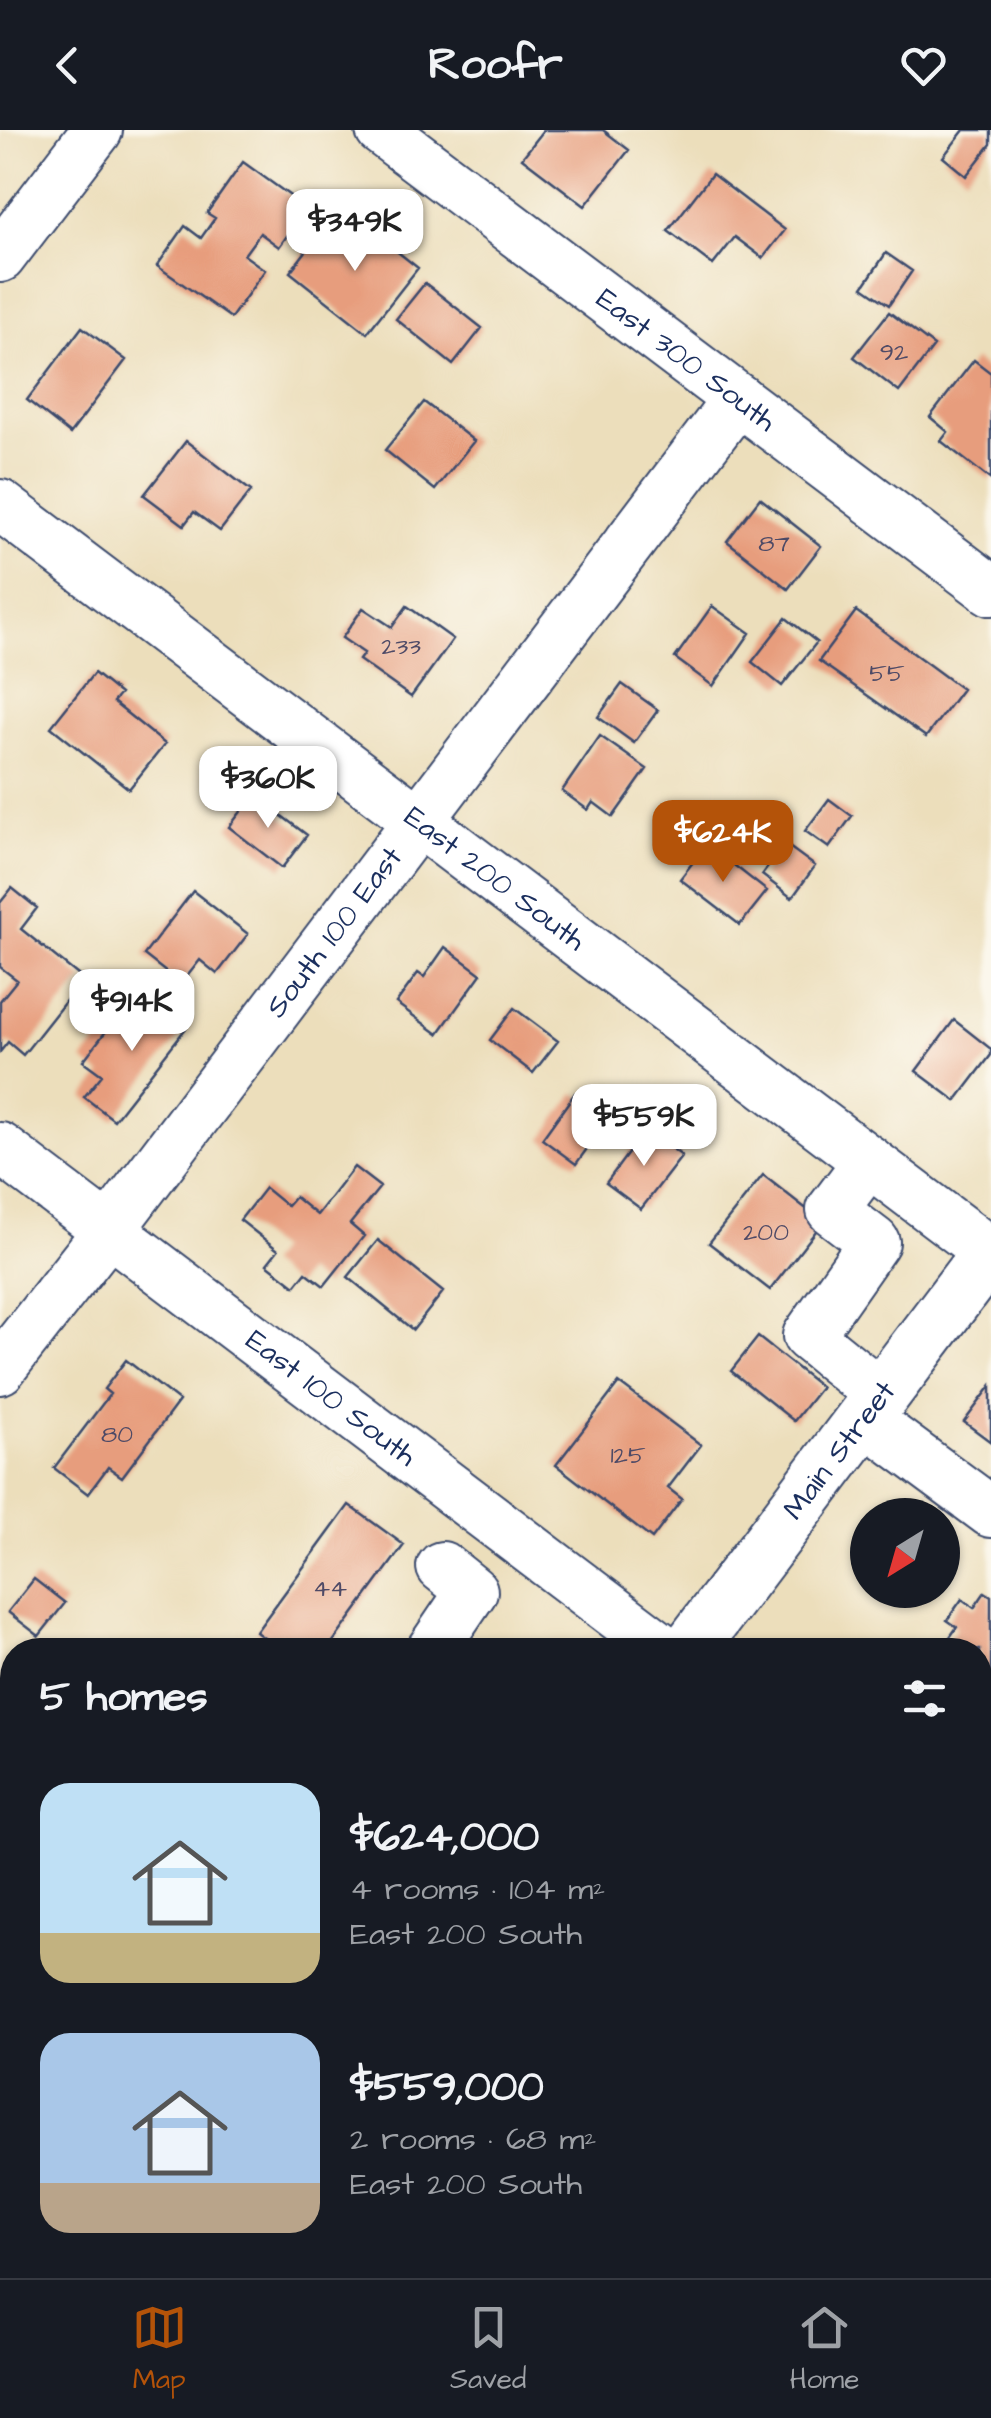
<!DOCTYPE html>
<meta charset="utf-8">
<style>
:root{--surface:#171b24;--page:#242831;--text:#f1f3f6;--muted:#9ea1a6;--line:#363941;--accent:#b45309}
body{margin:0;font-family:"Architects Daughter",sans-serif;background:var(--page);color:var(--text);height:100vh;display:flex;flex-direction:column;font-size:38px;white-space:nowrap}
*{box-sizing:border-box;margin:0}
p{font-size:32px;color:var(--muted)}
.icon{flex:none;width:55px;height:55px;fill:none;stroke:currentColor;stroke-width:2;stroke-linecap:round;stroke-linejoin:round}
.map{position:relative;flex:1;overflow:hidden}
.drawer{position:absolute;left:0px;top:1508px;width:992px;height:642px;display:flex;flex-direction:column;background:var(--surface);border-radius:40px 40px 0 0;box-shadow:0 2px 8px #0004}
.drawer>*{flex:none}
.needle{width:65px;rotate:217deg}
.tools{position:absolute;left:850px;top:1368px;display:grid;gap:20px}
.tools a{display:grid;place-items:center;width:110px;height:110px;border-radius:50%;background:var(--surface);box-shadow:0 2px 8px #0004;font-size:50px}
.price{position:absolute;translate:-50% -85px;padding:0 22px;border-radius:20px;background:#fff;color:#222;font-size:32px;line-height:65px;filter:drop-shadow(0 2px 5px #0008)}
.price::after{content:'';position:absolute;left:50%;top:60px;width:30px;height:22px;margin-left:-15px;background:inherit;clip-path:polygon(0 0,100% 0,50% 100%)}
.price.selected{background:var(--accent);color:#fff}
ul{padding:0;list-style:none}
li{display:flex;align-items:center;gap:30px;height:250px;padding:0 40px}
li span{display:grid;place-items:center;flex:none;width:280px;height:200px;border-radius:30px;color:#555}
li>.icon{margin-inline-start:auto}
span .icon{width:120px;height:120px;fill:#fffc;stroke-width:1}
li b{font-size:42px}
h2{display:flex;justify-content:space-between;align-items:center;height:120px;padding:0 40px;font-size:42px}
header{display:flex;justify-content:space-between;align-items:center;height:130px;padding:0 40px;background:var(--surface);font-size:45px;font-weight:700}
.menu{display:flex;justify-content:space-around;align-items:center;height:140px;border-top:2px solid var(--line);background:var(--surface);font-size:28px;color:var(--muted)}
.menu a{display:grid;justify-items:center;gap:5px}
.menu .selected{color:var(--accent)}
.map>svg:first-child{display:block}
</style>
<header><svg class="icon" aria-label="back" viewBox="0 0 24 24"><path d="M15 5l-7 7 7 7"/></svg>Roofr<svg class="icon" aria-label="heart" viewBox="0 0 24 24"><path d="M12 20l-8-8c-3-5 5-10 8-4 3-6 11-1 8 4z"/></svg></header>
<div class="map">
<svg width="991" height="2148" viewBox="0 0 991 2148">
<rect width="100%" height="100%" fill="#fbf7ec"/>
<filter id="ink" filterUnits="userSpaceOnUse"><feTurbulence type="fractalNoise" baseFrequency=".01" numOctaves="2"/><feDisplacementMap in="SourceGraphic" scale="20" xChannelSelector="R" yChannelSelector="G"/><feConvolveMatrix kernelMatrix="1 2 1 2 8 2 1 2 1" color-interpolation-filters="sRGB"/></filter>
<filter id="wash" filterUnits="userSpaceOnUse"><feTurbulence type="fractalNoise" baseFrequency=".0048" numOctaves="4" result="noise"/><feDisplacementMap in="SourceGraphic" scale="40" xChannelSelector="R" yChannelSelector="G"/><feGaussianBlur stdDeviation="2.25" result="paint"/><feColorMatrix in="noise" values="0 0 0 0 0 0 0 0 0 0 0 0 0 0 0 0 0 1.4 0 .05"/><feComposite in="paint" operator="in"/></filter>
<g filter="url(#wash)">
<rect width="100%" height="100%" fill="#ecdebb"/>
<g id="blocks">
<path fill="#e79d7d" d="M544 0H603L629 20 585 76 522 28Z
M964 0H991V14L966 46 943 27Z
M243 32 307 78 279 117 260 103 244 125 265 140 231 188 157 136 185 96 201 108 215 88 207 83Z
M712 44 785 100 763 128 735 107 713 135 668 101Z
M327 94 352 114 366 97 418 138 367 203 290 142Z
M886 123 912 141 889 175 863 157Z
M425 153 482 198 453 235 396 189Z
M889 182 934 216 899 262 854 227Z
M82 197 126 230 70 304 27 270Z
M974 230 991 243V350L941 311 948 302 930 287Z
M424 272 474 311 435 360 385 320Z
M186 311 251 361 220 401 194 382 184 395 144 365Z
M760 368 821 416 788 459 727 411Z
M407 476 453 509 411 567 359 530 364 523 342 508 363 478 392 497Z
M712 476 750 503 713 556 675 528Z
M856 481 962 559 926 607 819 531Z
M786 488 817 512 782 556 752 532Z
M94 543 120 564 113 572 165 614 129 659 51 597Z
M622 554 658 580 634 613 598 587Z
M600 606 647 639 613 687 593 672 588 680 562 661Z
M254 665 307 705 282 738 229 697Z
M829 669 852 686 829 718 805 701Z
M707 714 767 761 740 795 680 749Z
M785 714 815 736 792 768 762 745Z
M12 758 37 778 21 799 83 849 23 925 8 912 0 922V871L17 850 0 837V773Z
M193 761 248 804 217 844 200 830 181 854 144 825Z
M445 817 481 844 438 904 396 873 418 843 424 847Z
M153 865 190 893 114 990 84 967 102 945 83 931 124 878 135 887Z
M514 878 558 911 533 943 490 910Z
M954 890 991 919V925L956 971 916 941Z
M575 963 609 988 576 1034 542 1009Z
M646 999 682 1026 641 1079 606 1053Z
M354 1037 380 1057 350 1094 364 1106 324 1156 306 1142 295 1156 267 1134 278 1120 240 1090 265 1058 287 1076 295 1067 317 1085Z
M763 1045 823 1092 770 1160 709 1113Z
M378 1110 443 1162 413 1200 348 1147Z
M758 1207 821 1257 794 1291 731 1241Z
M126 1230 179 1271 122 1347 108 1337 88 1364 54 1338 110 1264 104 1259Z
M619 1253 701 1315 668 1358 682 1369 652 1409 556 1335Z
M991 1256V1312L964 1292Z
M349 1375 404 1415 327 1520H280L256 1502Z
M34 1449 65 1473 39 1506 8 1482Z
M985 1462 991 1466V1551L980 1543V1520H947L943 1517 957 1497 947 1490 962 1469 974 1478Z
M980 1817 991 1825V1925L985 1933 980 1929Z
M66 2138H134L126 2148H80Z
M525 2138H654L646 2148H539Z"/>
</g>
</g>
<g filter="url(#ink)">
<use href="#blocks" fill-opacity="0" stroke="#3a496c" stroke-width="2.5"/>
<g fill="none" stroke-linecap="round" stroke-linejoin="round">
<defs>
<g id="minor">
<path id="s1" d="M381 0 991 460"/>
<path d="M0 127 97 0"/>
<path id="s2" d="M0 375 989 1122"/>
<path id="s3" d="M0 1018 664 1520"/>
<path d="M869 1031 832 1080 874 1112 808 1206 881 1265"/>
<path id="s4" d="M0 1239 109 1100 738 269"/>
<path d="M864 1288 991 1382"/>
<path d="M432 1520 472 1461 442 1437"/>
<path d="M0 1675 12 1684"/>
<path d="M980 2036 991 2023"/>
<path d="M431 2138 438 2148"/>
<path d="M954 2138 967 2148"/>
<path d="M869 2148 877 2138"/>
</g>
<g id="major">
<path id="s5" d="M689 1520 991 1120"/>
<path d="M212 2148 220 2138"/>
</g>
</defs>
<use href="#minor" stroke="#3a496c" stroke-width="54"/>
<use href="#major" stroke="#3a496c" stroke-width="59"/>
<use href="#minor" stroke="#fff" stroke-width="50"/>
<use href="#major" stroke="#fff" stroke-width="55"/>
</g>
</g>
<g text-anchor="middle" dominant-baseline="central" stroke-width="8" stroke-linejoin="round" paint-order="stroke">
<g font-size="25" fill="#4e4a66">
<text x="894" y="222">92</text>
<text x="774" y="413">87</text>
<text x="401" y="516">233</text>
<text x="887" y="543">55</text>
<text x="766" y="1102">200</text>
<text x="117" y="1304">80</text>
<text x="628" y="1325">125</text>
<text x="330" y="1458">44</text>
</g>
<g font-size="30" fill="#1b2f5e" stroke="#fbf7ec">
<text stroke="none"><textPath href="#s1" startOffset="382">East 300 South</textPath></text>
<text stroke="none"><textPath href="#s2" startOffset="620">East 200 South</textPath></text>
<text stroke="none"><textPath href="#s4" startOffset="550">South 100 East</textPath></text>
<text stroke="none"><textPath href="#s3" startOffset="415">East 100 South</textPath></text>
<text stroke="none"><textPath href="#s5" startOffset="250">Main Street</textPath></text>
</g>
</g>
</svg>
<div class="tools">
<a><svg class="needle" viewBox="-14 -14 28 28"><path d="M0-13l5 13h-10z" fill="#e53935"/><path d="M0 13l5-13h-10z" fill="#9ea1a6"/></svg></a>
</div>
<b class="price" style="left:355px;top:144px">$349K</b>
<b class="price" style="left:268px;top:701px">$360K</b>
<b class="price selected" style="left:723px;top:755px">$624K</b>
<b class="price" style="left:132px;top:924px">$914K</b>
<b class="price" style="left:644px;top:1039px">$559K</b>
<section class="drawer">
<h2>5 homes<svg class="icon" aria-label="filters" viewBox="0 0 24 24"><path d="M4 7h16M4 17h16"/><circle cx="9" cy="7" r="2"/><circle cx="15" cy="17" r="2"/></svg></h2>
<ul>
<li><span style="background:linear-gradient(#bfe0f5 75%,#c2b280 0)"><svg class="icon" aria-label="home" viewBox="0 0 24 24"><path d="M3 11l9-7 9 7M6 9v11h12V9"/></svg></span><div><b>$624,000</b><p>4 rooms · 104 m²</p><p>East 200 South</p></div></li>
<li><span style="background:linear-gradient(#a9c7e8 75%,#b9a48a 0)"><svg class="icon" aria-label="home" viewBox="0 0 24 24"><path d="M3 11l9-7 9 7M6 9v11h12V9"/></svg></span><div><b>$559,000</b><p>2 rooms · 68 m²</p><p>East 200 South</p></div></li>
</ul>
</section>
</div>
<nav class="menu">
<a class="selected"><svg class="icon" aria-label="map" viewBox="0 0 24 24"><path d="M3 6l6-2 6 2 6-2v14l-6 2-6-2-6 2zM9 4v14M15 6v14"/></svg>Map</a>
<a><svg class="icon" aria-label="saved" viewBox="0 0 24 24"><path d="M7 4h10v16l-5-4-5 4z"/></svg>Saved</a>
<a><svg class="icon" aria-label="home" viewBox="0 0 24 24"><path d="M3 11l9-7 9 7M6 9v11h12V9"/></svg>Home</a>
</nav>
